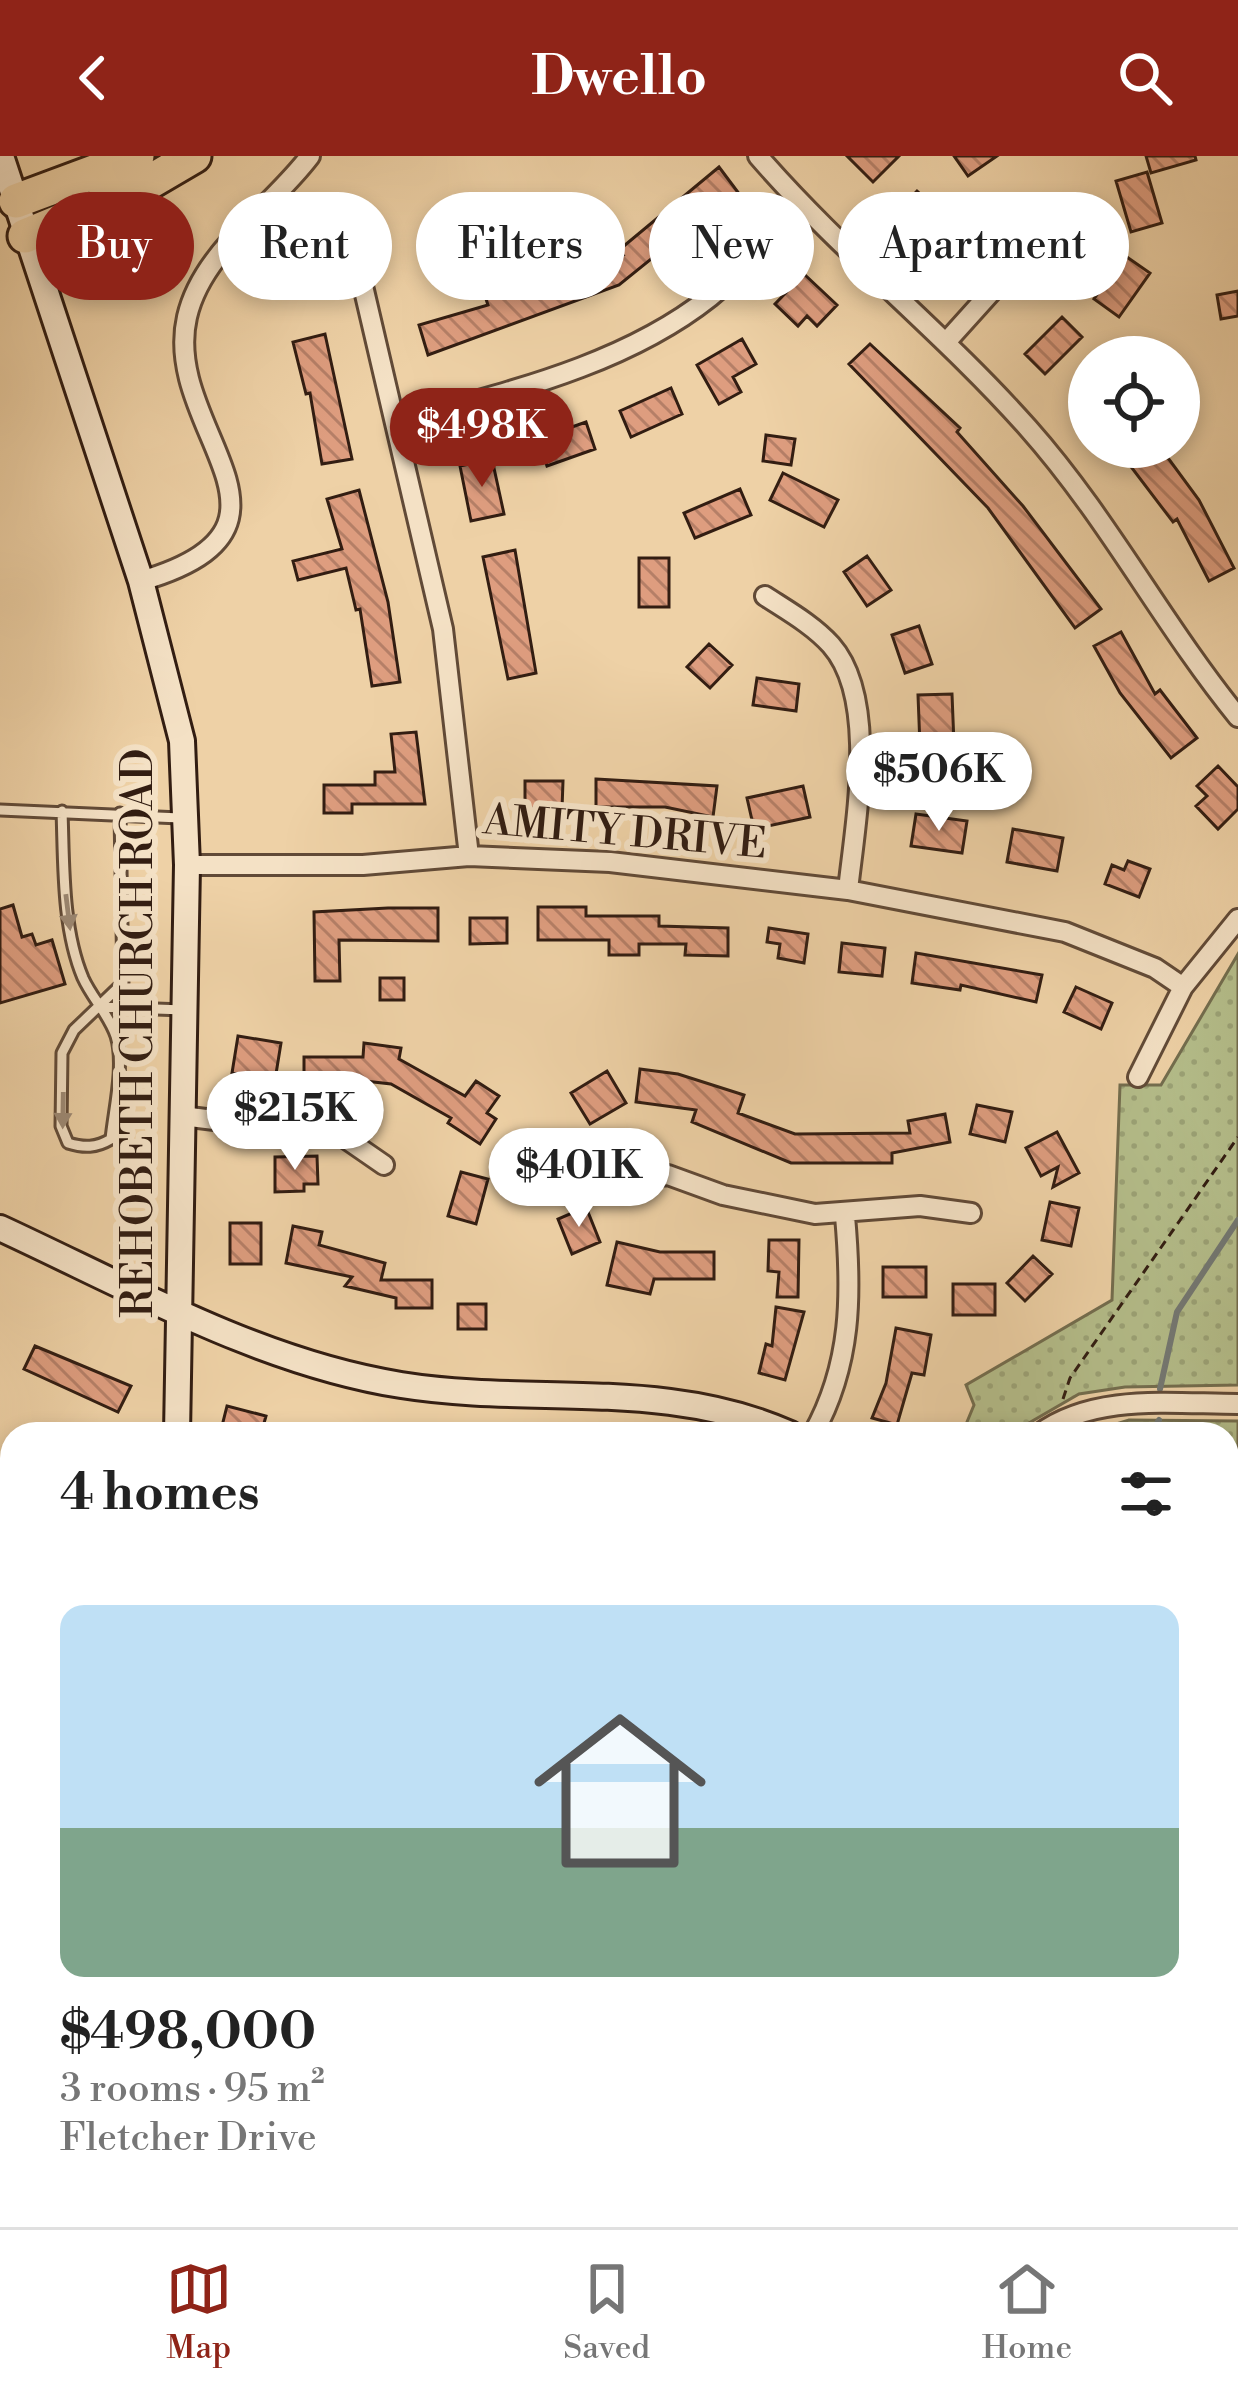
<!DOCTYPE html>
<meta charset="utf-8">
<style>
:root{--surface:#fff;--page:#f2f2f2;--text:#222;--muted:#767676;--line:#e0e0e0;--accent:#8f2418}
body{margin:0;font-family:"Libre Bodoni",serif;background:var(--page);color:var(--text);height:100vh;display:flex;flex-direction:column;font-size:45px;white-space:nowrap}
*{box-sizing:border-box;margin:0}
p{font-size:39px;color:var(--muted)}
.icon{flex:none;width:66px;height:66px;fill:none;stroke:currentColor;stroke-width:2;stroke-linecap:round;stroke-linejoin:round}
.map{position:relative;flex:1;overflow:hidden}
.details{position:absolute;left:0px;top:1266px;width:1239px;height:807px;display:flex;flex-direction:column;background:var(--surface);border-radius:36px 36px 0 0;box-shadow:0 6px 18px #0003}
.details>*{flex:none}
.guide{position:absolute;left:36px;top:36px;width:1167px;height:108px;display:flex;gap:24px}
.controls{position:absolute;left:1068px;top:180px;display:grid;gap:24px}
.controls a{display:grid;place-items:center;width:132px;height:132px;border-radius:50%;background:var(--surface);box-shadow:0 6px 18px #0003;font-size:60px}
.price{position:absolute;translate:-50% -102px;padding:0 27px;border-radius:42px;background:#fff;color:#222;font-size:39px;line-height:78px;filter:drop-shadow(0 3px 6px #0008)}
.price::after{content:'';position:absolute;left:50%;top:72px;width:36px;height:27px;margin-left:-18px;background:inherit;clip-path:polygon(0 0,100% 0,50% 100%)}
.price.current{background:var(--accent);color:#fff}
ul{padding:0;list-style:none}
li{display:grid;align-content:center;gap:24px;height:636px;padding:0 60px}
li span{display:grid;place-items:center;height:372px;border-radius:24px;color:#555}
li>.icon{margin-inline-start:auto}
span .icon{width:216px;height:216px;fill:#fffc;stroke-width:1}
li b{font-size:51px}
h2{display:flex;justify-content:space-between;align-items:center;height:144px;padding:0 60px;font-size:51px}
.chip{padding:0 42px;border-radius:54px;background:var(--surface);box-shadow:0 6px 18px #0003;font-size:42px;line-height:108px}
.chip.current{background:var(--accent);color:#fff}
header{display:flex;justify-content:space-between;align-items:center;height:156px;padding:0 60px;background:var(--accent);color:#fff;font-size:54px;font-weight:700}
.menu{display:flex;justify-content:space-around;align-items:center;height:168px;border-top:3px solid var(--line);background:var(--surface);font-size:33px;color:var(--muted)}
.menu a{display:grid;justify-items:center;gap:6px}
.menu .current{color:var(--accent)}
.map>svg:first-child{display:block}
</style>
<header><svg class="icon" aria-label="back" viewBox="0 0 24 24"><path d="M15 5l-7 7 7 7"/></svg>Dwello<svg class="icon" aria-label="search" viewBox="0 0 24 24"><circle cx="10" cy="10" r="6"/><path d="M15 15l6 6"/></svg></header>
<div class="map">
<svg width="1238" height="2071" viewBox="0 0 1238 2071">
<defs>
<pattern id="park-dots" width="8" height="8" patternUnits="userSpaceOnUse" patternTransform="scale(3)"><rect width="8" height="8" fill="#b4bd8a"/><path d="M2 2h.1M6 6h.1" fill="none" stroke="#9ba276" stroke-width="1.8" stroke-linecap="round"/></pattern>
<pattern id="building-back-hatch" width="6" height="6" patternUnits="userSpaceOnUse" patternTransform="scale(3)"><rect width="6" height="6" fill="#de9d7f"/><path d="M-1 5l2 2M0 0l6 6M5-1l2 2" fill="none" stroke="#b57f67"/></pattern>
</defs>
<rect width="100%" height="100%" fill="#eed1a6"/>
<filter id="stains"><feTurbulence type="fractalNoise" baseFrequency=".00167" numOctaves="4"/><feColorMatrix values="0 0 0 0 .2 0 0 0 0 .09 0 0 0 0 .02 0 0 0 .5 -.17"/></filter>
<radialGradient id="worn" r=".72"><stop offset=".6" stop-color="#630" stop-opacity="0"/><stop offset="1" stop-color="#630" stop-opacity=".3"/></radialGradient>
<path fill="url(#park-dots)" stroke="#736d4e" stroke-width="3" d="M1238 798V1229L1125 1231 1079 1238 1010 1278H962L974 1249 966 1229 1112 1144 1120 929H1161Z
M1129 1264 1238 1265V1397L1227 1390V1278H1084Z
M689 2061H946L997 2071H687Z"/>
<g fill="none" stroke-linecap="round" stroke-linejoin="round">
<path stroke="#737873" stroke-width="6" d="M1160 1233 1177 1156 1238 1064
M1150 1278 1159 1264
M783 2071 784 2061"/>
</g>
<path fill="url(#building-back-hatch)" stroke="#321d12" stroke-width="3" d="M847 0H899L873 26Z
M954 0H997L968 20Z
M1146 0H1195L1196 4 1151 17Z
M719 11 740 39 727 48 724 44 619 129 428 199 419 169 488 149 474 108 492 101 506 141 560 123 552 100 577 91 584 112 623 99 619 94Z
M1147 16 1162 67 1131 76 1116 25Z
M917 35 956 71 935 93 896 57Z
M1124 99 1150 117 1119 161 1094 143Z
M804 118 837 149 817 170 807 160 798 170 775 148Z
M1238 135V160L1221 163 1217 139Z
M1062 161 1082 181 1045 218 1025 198Z
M325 178 352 303 322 308 310 237 306 238 293 186Z
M742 183 756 208 733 221 741 236 719 248 697 209Z
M870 188 960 272 957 276 1023 350 1101 453 1075 472 988 352 849 208Z
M671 232 682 258 631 281 620 255Z
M586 266 595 293 547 310 538 283Z
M766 279 795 283 791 309 763 305Z
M1116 291H1160L1199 344 1234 412 1209 425 1177 363 1173 366Z
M492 303 504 358 471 365 460 310Z
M783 317 838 344 824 371 770 344Z
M740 333 751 359 695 382 684 357Z
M359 334 388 446 400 526 372 530 360 453 356 454 346 412 298 424 293 405 342 393 327 343Z
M515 394 536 517 508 523 483 401Z
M867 400 891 434 867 450 844 416Z
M639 402H669V451H639Z
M919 470 932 508 905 517 892 479Z
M1121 476 1155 538 1160 534 1197 582 1171 602 1120 537 1094 490Z
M709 488 732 509 710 532 687 511Z
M757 522 799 528 796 555 753 549Z
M952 538 954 588 920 590 918 539Z
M416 576 425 648H352V657H324V629H375V616H395L391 578Z
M1218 610 1238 631V653L1218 673 1196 650 1207 640 1197 630Z
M596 623 717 630 713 661 665 651H596Z
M525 625H563L562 653 525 652Z
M803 630 810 661 754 673 747 642Z
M916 658 967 665 962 697 911 690Z
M1013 673 1063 682 1057 715 1007 706Z
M1128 705 1150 713 1139 741 1105 728 1112 709 1124 714Z
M13 749 22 781 32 778 36 789 52 784 65 828 0 847V753Z
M538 751H586V760H659V770L728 772V800L685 799 686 788H639V799H609V784H538Z
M388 752H438V785L339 784 340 825H315L314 756Z
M470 762H507V787L470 788Z
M769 772 808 778 804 807 778 802 780 788 767 786Z
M842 787 885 792 882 820 839 816Z
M916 797 1042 819 1036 846 961 829 960 834 912 827Z
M380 822H404V844H380Z
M1076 831 1112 847 1101 873 1064 856Z
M238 880 281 887 275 924 232 917Z
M364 887 401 892 399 903 465 940 476 925 499 940 487 957 496 963 480 988 448 967 451 962 391 928 338 922V927H304V901H363Z
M640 913 678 918 744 939 738 957 795 978 910 977 908 965 945 958 950 986 892 997V1007H791L692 966 696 954 636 946Z
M607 915 626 947 590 968 571 937Z
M977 949 1012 956 1005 986 970 978Z
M1057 976 1079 1017 1053 1031 1058 1011 1041 1020 1026 992Z
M562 990H577L576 1029 546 1028 547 1000H562Z
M317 1000 318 1028H304V1035L275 1036V1001Z
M461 1016 488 1023 476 1068 448 1060Z
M1050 1046 1079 1052 1071 1090 1042 1084Z
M586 1051 600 1086 572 1098 558 1063Z
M230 1067H261V1108H230Z
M293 1070 322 1076 319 1089 385 1107 381 1124H432V1152H396V1142L345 1130 352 1121 286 1107Z
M769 1084H799L798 1141H777L779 1116 768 1115Z
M617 1086 660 1096H714V1123H654L650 1138 607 1129Z
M1033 1100 1052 1118 1025 1145 1007 1127Z
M883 1111H926V1141H883Z
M953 1128H995V1159H953Z
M458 1148H486V1173H458Z
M776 1151 804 1156 785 1224 759 1217 766 1188 772 1190Z
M896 1172 931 1179 924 1219 912 1217 897 1269 872 1262 886 1227Z
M35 1190 131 1230 118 1256 24 1213Z
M227 1250 266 1260 261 1278H220Z"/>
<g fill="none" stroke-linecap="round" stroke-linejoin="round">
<defs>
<path id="lane" d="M0 654 180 662
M62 655C64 709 62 772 83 822 92 842 109 859 116 880 125 909 114 953 111 983 96 992 84 992 68 987L61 970 62 897 74 874 123 827 120 657
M100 851 184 854"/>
<path id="street" d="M758 0C842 97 943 176 1028 272 1108 362 1163 469 1238 561
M363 130 443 473 469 700
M948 184 1047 74
M396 267C502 237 622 211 710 141 743 114 771 79 800 49
M141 425C327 371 161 274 187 161 202 95 271 52 310 0
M765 440C788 455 813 469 831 489 879 543 855 668 848 734
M187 709H363L469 700 610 706 848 734 1065 776 1155 812 1183 831
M1138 921 1183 831 1238 763
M182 960 342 980 384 1009
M649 1021 668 1019 723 1039 815 1058 920 1050 971 1057
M813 1278C852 1208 852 1138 845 1060
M1039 1278C1094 1237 1173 1248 1238 1248
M0 1699 12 1703
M1043 2071 1044 2061"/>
<path id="secondary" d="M1 0 141 425 182 585 187 709 177 1278
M0 1072C128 1131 261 1207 401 1229 531 1250 666 1222 790 1278
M1227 1563 1238 1571
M155 2071V2061"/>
<path id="highway" d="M16 45 137 0
M25 80 136 34 194 0"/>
</defs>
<use href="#lane" stroke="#614a37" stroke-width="15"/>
<use href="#street" stroke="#614a37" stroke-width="24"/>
<use href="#secondary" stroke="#321d12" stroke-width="30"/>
<use href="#highway" stroke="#321d12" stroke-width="39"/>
<path stroke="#321d12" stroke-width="3" stroke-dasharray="9 6" stroke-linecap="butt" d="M1063 1243 1070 1222 1238 981
M784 2061 851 2071
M738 2071 741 2061"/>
<use href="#lane" stroke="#f4e1c5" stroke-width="9"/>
<use href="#street" stroke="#f4e1c5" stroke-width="18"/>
<use href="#secondary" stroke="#f4e1c5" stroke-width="24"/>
<use href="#highway" stroke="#eed1a6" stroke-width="33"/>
</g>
<defs><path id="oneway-solid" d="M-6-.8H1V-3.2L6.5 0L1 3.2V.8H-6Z" transform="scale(3)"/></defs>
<g fill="#9d8974">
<use href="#oneway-solid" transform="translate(68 756) rotate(83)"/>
<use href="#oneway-solid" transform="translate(63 954) rotate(91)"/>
</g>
<g text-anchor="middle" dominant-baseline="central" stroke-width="12" stroke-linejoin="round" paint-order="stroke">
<g font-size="42" fill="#321d12" stroke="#f4e1c5">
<text transform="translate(625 677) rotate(5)">AMITY DRIVE</text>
<text transform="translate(139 877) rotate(-90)">REHOBETH CHURCH ROAD</text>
</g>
</g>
<rect width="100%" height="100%" filter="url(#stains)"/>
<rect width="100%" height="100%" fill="url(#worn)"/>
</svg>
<div class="controls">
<a><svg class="icon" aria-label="locate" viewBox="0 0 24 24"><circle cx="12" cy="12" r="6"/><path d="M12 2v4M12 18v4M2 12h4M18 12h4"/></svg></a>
</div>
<b class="price current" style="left:482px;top:334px">$498K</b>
<b class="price" style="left:939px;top:678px">$506K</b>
<b class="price" style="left:295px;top:1017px">$215K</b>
<b class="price" style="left:579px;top:1074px">$401K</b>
<div class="guide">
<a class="chip current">Buy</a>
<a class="chip">Rent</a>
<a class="chip">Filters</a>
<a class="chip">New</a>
<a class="chip">Apartment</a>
</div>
<section class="details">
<h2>4 homes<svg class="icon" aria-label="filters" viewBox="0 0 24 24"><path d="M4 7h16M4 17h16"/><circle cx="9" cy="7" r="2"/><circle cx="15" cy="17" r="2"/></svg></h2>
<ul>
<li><span style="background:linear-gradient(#bfe0f5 60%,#7fa58c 0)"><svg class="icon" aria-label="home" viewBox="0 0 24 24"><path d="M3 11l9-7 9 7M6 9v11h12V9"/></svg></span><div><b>$498,000</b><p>3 rooms · 95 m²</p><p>Fletcher Drive</p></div></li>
</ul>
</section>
</div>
<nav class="menu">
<a class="current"><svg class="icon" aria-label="map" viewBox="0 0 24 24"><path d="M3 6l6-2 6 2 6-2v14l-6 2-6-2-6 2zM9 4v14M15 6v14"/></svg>Map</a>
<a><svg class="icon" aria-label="saved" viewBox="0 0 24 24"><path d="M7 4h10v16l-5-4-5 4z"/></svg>Saved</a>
<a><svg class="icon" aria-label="home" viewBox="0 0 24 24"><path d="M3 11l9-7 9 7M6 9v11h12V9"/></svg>Home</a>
</nav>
